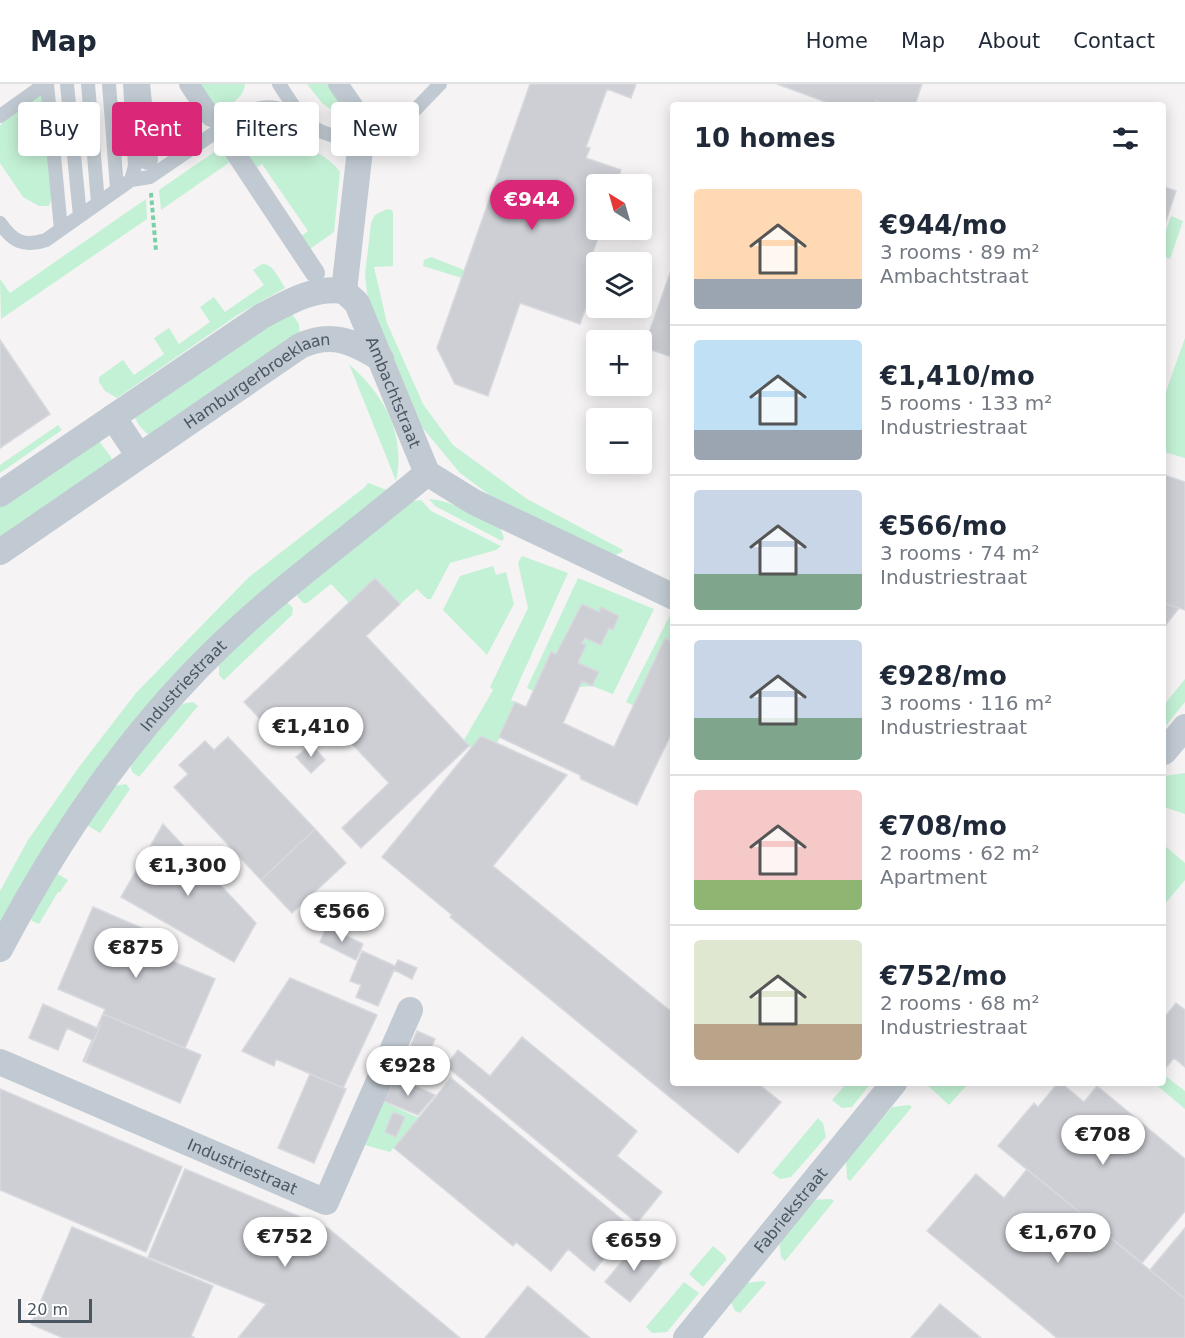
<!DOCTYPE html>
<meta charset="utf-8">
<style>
:root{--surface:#fff;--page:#f6f6f7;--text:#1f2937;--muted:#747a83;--line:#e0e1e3;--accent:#db2777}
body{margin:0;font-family:"DejaVu Sans",sans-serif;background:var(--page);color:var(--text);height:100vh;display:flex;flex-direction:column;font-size:22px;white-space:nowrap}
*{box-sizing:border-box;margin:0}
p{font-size:20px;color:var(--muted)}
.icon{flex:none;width:33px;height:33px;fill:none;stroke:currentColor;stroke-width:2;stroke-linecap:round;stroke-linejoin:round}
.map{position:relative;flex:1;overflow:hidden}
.side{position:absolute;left:670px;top:18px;width:496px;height:984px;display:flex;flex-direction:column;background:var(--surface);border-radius:6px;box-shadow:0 3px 15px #0003}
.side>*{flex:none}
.guide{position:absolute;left:18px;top:18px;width:562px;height:54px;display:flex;gap:12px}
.needle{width:39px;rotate:323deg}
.fabs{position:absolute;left:586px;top:90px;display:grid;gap:12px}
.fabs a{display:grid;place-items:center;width:66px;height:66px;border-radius:6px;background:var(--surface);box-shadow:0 3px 15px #0003;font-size:30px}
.scale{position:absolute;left:18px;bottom:15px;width:74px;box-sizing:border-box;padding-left:6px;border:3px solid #4a5661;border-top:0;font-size:16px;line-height:21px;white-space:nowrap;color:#4a5661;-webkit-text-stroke:4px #fff;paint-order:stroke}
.price{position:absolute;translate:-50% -51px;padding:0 14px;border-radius:21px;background:#fff;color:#222;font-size:20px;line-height:39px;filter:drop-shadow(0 2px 3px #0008)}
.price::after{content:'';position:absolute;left:50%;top:36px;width:18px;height:14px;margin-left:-9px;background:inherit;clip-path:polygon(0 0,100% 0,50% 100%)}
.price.current{background:var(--accent);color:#fff}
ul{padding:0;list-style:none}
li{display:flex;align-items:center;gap:18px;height:150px;padding:0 24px}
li+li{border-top:2px solid var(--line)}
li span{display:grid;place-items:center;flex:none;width:168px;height:120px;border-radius:6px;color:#555}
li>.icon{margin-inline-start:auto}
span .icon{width:72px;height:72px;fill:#fffc;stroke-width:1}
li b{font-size:26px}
h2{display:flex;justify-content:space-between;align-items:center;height:72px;padding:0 24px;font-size:26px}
.tag{padding:0 21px;border-radius:6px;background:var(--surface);box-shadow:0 3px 15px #0003;font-size:21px;line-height:54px}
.tag.current{background:var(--accent);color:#fff}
header{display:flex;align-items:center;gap:36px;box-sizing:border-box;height:84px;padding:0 30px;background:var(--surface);border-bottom:2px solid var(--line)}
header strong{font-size:28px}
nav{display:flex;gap:33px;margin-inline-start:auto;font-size:21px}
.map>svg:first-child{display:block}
</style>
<header>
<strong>Map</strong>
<nav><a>Home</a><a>Map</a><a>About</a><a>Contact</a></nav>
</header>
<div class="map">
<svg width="1185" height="1254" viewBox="0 0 1185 1254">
<rect width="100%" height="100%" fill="#f5f3f3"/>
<path fill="#c3f1d5" d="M200 0H245C244 15 228 21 217 29Z
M307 0H333L346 19 342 34 322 19Z
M42 9 52 113 49 122H39L23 113 0 79V42L5 34Z
M196 28 203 38 156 71 153 36H174Z
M255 44C282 44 289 52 311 65 325 74 329 74 340 88L334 148 310 165 301 152 308 147 262 80 255 85 237 58 242 55 239 50Z
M220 64 230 78 161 126 159 106Z
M146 115 147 135 1 235 0 195 10 209Z
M387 125 392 126 393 129V182L374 183 387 239 423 320 453 361 527 415 623 466 622 468 613 472 495 415 460 389 421 342 373 229 367 208 365 191 371 139 375 131Z
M1171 132 1183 137 1170 175 1164 173V151Z
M431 173 464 186 462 194 423 182 424 176Z
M262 180C273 179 279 195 285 204L239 230 117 314 105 307 99 298V293L123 276 134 291 164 270 154 254 169 244 179 260 210 238 200 223 214 213 225 228 264 201 253 186Z
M292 230 299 240 300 252 151 352C142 347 136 338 133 328L243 250Z
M1185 254V374L1164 368V313Z
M349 280C384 311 406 350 396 397Z
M58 341 62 346 0 389V381Z
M99 357 111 373 112 378 0 459V417Z
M368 399 387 406 273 500 0 840V807L28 756 79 683 136 609 248 494 365 403Z
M429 415C453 416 478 434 500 444L504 454 502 457 435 422Z
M421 416 431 427 501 462 496 466 450 479 431 515H427L417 505 400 520 351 521 331 500 307 519H303L297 512V510L413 417Z
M522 472 568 489 511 616 515 618 497 659 471 664 464 656 493 606 490 603 528 524 518 479Z
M493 482 496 491 506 488 514 520 487 571 443 526 460 492Z
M578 494 654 525 613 610 592 602 533 607 527 604Z
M287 518 293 524 292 531 224 596 219 591V579Z
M670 531 673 532V561L634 622 626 618Z
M1185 595V618L1164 644V621Z
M193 618 198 622 139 693 132 688 130 680 182 620Z
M1185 689V730L1164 723V692Z
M126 700 130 705 100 749 87 741 114 702Z
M1164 761 1185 779V796L1164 821Z
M56 789 68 796 60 808H58L39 840 32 837 30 831Z
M1164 991 1185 1007V1025L1154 999H1164Z
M847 999H871L852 1023 842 1024 832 1016Z
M925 999H969L949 1021Z
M382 1017 419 1034 390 1068 365 1061Z
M909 1021 912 1023 850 1097 847 1094 846 1075 892 1023Z
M818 1034 823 1039 826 1053 791 1093 780 1095 772 1089Z
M831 1115 834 1117 785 1177 781 1173 779 1156 811 1116Z
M713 1162 725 1172 726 1176 703 1203 689 1190Z
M764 1197 766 1199 740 1229 735 1227 730 1216 744 1199Z
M684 1198 699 1209 667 1248 652 1249 646 1243Z"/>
<path fill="#cdcfd5" stroke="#d7d9de" stroke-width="1.5" d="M530 0H636L631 14 607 5 586 63 590 64 586 74 621 86 616 100H597V146H601L586 187 597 192 580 240 520 219 488 312 455 300 437 264Z
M777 0H922L915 21H889L876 17 874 21H834Z
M1164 103 1176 107 1164 143Z
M674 178V274L644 263Z
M0 256 50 330 0 364Z
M1164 391 1185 398V526L1164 519Z
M375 494 400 520 366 552 469 662 361 764 342 744 389 699 320 626 308 638 305 635 281 657 244 618Z
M1164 519 1179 524 1164 543Z
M582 520 599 528 601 523 619 532 613 546 609 544 601 561 585 554 582 559 586 561 578 579 599 588 592 602 582 597 563 639 614 663 665 554 674 559V644L637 721 581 695 580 691 499 653 515 618 526 623 551 568 556 570Z
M481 652 567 691 493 782 674 930V999H757L781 1018 738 1069 450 833 452 831 382 773Z
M228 653 315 745 261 796 174 703 188 690 179 681 205 657 214 666Z
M311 660 325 676 311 689 296 673Z
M163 740 256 839 234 878 121 813Z
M315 745 346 779 292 829 261 796Z
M93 823 174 858 167 875 215 895 185 964 103 930 105 925 58 905Z
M327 842 363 860 356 876 320 858Z
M362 867 395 882 398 876 417 884 412 895 394 886 378 922 356 913 361 901 350 897Z
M290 894 377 931 343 1004 276 975 274 982 242 967Z
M1176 919 1185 926V983L1174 974 1164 986V934Z
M43 920 97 944 98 941 100 942 85 978 83 977 92 956 67 944 58 966 29 954Z
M103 930 201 971 180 1019 85 978 100 942 98 941Z
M417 947 435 955 420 991 401 983Z
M522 953 637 1047 617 1072 662 1108 637 1139 446 982 458 966 490 992Z
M310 990 346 1005 314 1079 278 1064Z
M395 993 435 1011 418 1031 384 1017Z
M451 994 630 1142 594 1187 568 1165 551 1187 516 1158 513 1162 394 1064Z
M1058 999H1061L1084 1018 1097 1002 1185 1075V1127L1142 1179 998 1062 1034 1019 1038 1023Z
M0 1005 182 1083 146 1168 0 1106Z
M393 1028 405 1033 396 1053 385 1048Z
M185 1085 329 1145 460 1254H238L266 1220 148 1173Z
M1027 1085 1185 1215V1254H1057L927 1147 976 1090 1004 1114Z
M72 1143 213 1202 191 1252 195 1254H63L31 1240Z
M1185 1144V1215L1150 1186Z
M638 1158 662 1179 630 1218 605 1198Z
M528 1202 590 1254H485Z
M940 1220 981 1254H911Z"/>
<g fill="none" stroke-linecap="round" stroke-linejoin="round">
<path stroke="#7ad0a6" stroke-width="4" stroke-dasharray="4.5 3" stroke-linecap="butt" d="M151 109 156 167"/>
<path stroke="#c1cad2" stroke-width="14" d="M47 0 61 145
M67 0 80 132
M88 0 98 119
M109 0 117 105
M130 0 135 82 131 96
M279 0C307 43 309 49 361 57
M0 32 45 0
M397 39 416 25 440 0
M0 139C13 158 24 163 46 156L131 96 150 93 245 28C268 20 277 23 299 31"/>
<path stroke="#c1cad2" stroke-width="20" d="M140 0 148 76
M189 0 211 33
M338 0 363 36
M228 58 315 189"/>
<g stroke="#c1cad2" stroke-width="26">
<path id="s1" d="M344 207 357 219 427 389 474 418 674 513"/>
<path d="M344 207 361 57 375 53 397 39"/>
<path d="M113 333 139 372"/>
<path d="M0 410 262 232C289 218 313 203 344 207"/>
<path id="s2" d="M0 468 300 262C332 247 354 258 381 275"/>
<path d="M1164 668 1185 643"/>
<path id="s3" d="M0 865C59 753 132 645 224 558 288 497 360 446 427 389"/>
<path id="s4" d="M0 978 326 1118 410 926"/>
<path id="s5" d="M686 1254 894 999"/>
</g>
</g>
<g text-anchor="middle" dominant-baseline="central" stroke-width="4.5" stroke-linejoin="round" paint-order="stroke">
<g font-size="16" fill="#4a5661" stroke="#fff">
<text stroke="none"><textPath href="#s2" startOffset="310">Hamburgerbroeklaan</textPath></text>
<text stroke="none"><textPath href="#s1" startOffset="114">Ambachtstraat</textPath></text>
<text stroke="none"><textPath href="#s3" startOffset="322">Industriestraat</textPath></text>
<text stroke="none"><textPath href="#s4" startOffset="264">Industriestraat</textPath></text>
<text stroke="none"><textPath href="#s5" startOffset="165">Fabriekstraat</textPath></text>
</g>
</g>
</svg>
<div class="fabs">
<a><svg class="needle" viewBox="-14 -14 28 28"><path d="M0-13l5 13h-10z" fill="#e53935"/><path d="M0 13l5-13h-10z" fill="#747a83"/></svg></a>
<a><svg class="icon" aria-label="layers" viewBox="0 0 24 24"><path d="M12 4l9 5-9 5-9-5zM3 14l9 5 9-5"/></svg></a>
<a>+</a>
<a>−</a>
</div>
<div class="scale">20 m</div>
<b class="price current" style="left:532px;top:147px">€944</b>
<b class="price" style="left:311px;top:674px">€1,410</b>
<b class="price" style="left:188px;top:813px">€1,300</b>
<b class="price" style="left:342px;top:859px">€566</b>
<b class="price" style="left:136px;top:895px">€875</b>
<b class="price" style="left:408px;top:1013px">€928</b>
<b class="price" style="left:1103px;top:1082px">€708</b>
<b class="price" style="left:1058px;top:1180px">€1,670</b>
<b class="price" style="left:285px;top:1184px">€752</b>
<b class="price" style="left:634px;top:1188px">€659</b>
<div class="guide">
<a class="tag">Buy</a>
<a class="tag current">Rent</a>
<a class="tag">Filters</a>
<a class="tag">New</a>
</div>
<section class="side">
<h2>10 homes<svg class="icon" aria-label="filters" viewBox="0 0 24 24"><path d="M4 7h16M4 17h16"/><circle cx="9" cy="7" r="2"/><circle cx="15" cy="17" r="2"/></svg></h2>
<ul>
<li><span style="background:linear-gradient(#ffd9b3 75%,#9aa5b1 0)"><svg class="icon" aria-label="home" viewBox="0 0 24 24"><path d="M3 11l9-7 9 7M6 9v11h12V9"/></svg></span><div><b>€944/mo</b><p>3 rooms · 89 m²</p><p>Ambachtstraat</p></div></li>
<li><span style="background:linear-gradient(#bfe0f5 75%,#9aa5b1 0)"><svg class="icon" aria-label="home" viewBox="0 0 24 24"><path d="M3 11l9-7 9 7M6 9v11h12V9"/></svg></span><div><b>€1,410/mo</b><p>5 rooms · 133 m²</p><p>Industriestraat</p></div></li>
<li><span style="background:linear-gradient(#c9d6e8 70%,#7fa58c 0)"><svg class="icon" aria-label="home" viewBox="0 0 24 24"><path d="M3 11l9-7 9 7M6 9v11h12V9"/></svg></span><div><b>€566/mo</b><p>3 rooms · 74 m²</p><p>Industriestraat</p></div></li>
<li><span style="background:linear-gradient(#c9d6e8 65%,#7fa58c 0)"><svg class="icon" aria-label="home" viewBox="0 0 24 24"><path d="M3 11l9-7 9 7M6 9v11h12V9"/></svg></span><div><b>€928/mo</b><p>3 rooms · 116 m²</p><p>Industriestraat</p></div></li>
<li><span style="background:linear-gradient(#f6c9c9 75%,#8fb573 0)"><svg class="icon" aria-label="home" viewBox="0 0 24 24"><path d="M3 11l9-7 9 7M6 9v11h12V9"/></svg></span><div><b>€708/mo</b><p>2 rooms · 62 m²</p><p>Apartment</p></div></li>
<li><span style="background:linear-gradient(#dfe7d0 70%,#b9a48a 0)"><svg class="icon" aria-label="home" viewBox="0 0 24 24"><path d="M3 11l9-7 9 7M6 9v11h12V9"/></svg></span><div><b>€752/mo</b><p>2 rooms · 68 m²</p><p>Industriestraat</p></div></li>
</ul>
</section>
</div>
